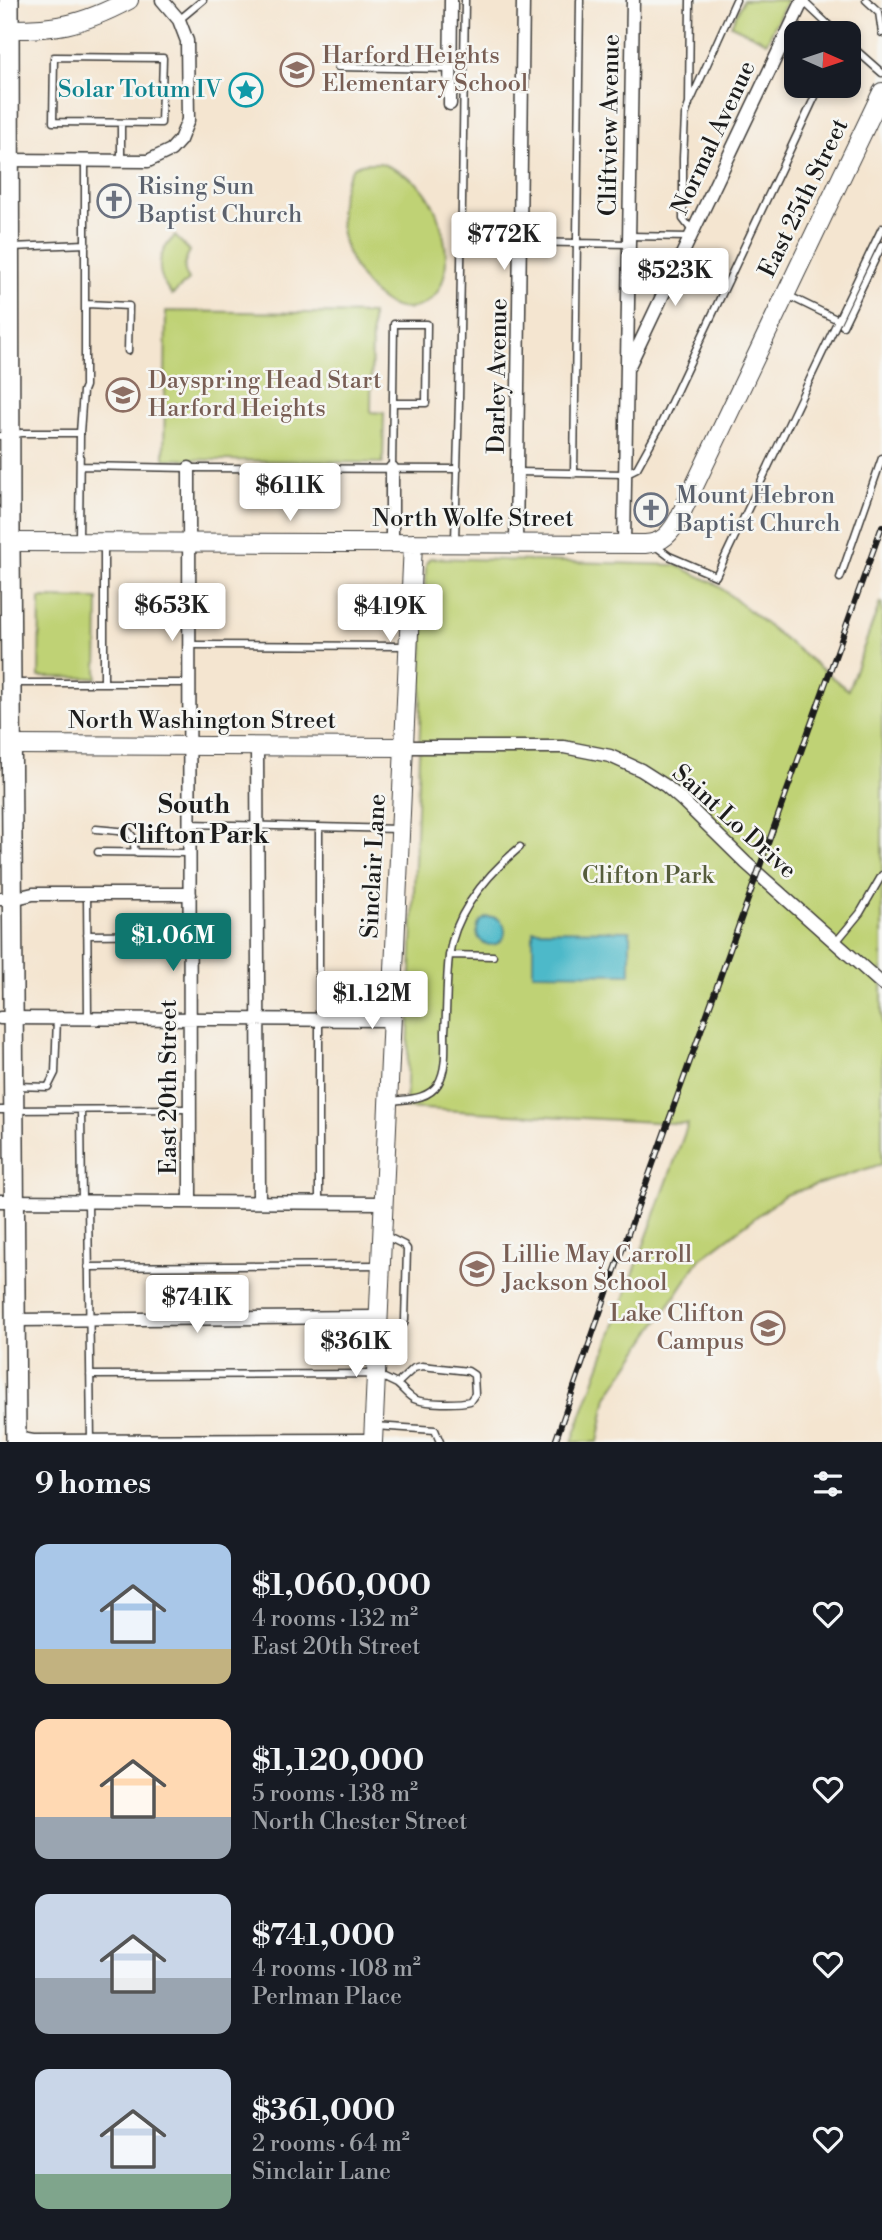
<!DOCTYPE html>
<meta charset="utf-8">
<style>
:root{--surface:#171b24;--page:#20242c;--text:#f1f3f6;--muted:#9ea1a6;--accent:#0f766e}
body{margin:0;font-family:"Libre Bodoni",serif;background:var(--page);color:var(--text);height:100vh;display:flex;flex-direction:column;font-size:26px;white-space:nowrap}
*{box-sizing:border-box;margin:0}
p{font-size:23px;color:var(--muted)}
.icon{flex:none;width:38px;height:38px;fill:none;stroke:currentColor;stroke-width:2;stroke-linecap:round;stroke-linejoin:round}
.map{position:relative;height:1442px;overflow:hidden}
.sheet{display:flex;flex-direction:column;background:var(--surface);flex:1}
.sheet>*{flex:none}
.needle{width:46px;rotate:93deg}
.fabs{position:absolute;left:784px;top:21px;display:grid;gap:14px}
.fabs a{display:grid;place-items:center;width:77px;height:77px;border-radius:14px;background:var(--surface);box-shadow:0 4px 10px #0003;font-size:35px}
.price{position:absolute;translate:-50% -60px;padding:0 16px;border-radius:7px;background:#fff;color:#222;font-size:23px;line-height:46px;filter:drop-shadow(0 2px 4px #0008)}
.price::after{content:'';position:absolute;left:50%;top:42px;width:21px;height:16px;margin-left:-10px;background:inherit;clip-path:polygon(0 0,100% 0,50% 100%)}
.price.active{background:var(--accent);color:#fff}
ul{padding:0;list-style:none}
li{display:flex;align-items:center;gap:21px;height:175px;padding:0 35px}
li span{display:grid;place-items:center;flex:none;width:196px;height:140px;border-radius:14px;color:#555}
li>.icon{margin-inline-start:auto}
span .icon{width:84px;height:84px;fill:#fffc;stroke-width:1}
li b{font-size:30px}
h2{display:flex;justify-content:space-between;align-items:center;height:84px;padding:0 35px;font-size:30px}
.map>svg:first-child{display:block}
</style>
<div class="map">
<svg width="882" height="1442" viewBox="0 0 882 1442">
<rect width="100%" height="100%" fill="#f6f6f2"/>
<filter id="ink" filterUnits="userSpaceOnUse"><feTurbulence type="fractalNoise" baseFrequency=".0143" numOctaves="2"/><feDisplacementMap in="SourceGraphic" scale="14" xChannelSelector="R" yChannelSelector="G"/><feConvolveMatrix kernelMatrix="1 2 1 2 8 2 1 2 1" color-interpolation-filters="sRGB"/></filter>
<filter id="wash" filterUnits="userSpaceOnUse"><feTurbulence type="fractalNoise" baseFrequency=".00686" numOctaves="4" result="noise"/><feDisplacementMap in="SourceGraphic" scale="28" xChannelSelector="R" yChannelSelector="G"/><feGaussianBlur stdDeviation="1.57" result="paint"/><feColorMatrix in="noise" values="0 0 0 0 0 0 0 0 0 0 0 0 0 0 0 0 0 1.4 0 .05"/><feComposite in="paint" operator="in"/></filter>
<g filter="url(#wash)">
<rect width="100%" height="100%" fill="#f4e5d0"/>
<path fill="#bfd275" stroke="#6e7748" stroke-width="2" d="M743 0H787L767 42 731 25Z
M380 163C395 169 409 175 421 187 445 213 463 289 420 306 381 321 349 267 342 235 339 217 340 198 346 181 349 175 351 167 358 165 364 162 373 163 380 163Z
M175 236 190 251C184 261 182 270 189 280L172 295C155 274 155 255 175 236Z
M166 311 372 314 371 412 384 413 383 463 164 459Z
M430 558 676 565 716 584 848 690 880 603 882 604V1164L785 1195 700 1259 607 1397 598 1442H572L688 1124 406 1108 426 563Z
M40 598 98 599 97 678 39 677Z
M183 1285H217V1303H183Z"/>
<path fill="#4db9c9" stroke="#346a72" stroke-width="2" d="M477 931a14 14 0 1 1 28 0a14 14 0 1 1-28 0Z
M533 930 630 931V974L533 973Z"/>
</g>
<g filter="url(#ink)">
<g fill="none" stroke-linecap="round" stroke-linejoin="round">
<defs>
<path id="service" d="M690 0 689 104 685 116 683 158V219L693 232
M866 0 879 12 882 33
M803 1 837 33
M179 20 203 0
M849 44 882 73
M54 57 163 58 161 123 53 122Z
M338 67 450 69
M691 100 736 0
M121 123V161
M629 236 690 237
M521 242 629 244
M11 247 86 244
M461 248H521
M787 295 838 320
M87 304 129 306 128 351
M843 326 882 245
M0 436 22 433H80
M80 466 189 468 458 469
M392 468 394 324H427L426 403H393
M517 472 625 474 637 468 658 430 820 86
M574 474 580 0
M79 540 80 433 83 391 85 386V161
M455 540 459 401 465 0
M654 545 669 556 716 576 882 228
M840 578 882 458
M189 645 408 646
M104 682V544
M13 683H189
M189 824 398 829
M319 827V1203
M96 829 129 832 133 837 135 853
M98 852 189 853
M87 894 88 1018
M87 935 190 934
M836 942 860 913 882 875
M449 955 493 956
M16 1086 48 1087 55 1073 57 1018
M390 1101C407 1099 428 1100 438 1084 447 1069 445 1048 445 1031 447 1007 446 981 449 956 455 911 487 875 520 847
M0 1110 190 1109
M81 1110 82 1202
M88 1202 91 1441
M88 1267 379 1265
M379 1337C391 1334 403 1333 405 1320L407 1249 404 1245 384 1235
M422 1366 468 1371 474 1375 475 1394 470 1401C459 1404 425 1404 414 1399 408 1396 403 1389 397 1384L414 1368Z
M90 1375 376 1374 397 1384
M375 1426 435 1430 440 1442"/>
<path id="minor" d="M450 104 451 0
M4 160 148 161 171 150 180 140 188 120 187 41 179 20 162 0
M629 366 803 0
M189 468 190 1202
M392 543V468
M516 544 523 0
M624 544 633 0
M257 745 259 1202
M404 747H564L610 756 641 770 666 786 683 801 746 863 882 984
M0 899H12L33 894H190
M0 1018 392 1020
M0 1201 383 1203
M15 1320 378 1317
M16 1438 33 1441 373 1440"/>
<path id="secondary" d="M0 29C54 30 80 26 129 0
M10 542 645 544C663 543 671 533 679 518L882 92
M11 745 404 747
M373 1442 413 543"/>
<path id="primary" d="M9 0 10 542 16 1442"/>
</defs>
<use href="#service" stroke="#3c3a37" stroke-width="9"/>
<use href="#minor" stroke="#3c3a37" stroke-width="15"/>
<use href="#secondary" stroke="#3c3a37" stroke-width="20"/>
<use href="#primary" stroke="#3c3a37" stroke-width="22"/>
<use href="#service" stroke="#fff" stroke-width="6"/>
<use href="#minor" stroke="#fff" stroke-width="12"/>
<use href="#secondary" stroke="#fff" stroke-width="18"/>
<use href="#primary" stroke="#fff" stroke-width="19"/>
<defs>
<path id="rail" d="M555 1442 610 1284 882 526"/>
</defs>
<use href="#rail" stroke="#1c1c1c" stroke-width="6"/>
<use href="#rail" stroke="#f6f6f2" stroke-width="3.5" stroke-dasharray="10" stroke-linecap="butt"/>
</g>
</g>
<defs>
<symbol id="school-ring" viewBox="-11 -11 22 22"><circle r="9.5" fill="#f6f6f2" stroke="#8d6e63" stroke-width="1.5"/><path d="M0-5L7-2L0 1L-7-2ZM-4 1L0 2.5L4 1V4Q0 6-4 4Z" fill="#8d6e63"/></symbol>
<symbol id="sight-ring" viewBox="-11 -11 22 22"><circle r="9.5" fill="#f6f6f2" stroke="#0f9aa8" stroke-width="1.5"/><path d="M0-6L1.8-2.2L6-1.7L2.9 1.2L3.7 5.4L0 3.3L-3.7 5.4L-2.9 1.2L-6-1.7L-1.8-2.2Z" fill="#0f9aa8"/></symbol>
<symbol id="church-ring" viewBox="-11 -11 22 22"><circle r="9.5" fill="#f6f6f2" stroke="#6b7280" stroke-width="1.5"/><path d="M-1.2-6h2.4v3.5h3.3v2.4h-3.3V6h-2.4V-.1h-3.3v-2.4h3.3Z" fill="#6b7280"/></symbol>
</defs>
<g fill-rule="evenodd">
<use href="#school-ring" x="278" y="51" width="38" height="38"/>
<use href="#sight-ring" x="227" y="71" width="38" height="38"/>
<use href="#church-ring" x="95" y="182" width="38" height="38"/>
<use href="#school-ring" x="104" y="376" width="38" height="38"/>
<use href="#church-ring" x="632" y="491" width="38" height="38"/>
<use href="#school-ring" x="458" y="1250" width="38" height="38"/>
<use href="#school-ring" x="749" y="1309" width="38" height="38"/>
</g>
<g text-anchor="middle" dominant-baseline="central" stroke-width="5" stroke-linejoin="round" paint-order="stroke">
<g font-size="24" fill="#785e54" stroke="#f6f6f2" text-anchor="start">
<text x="322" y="56">Harford Heights<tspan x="322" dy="28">Elementary School</tspan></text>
<text x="148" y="381">Dayspring Head Start<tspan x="148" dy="28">Harford Heights</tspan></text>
<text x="502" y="1255">Lillie May Carroll<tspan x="502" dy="28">Jackson School</tspan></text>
<text x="744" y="1314" text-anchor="end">Lake Clifton<tspan x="744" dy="28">Campus</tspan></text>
</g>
<g font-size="24" fill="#0d838f" stroke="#f6f6f2" text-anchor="end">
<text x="222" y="90">Solar Totum IV</text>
</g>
<g font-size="24" fill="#1c1c1c" stroke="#f6f6f2">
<text transform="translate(610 125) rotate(-89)">Cliftview Avenue</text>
<text transform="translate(714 138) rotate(-65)">Normal Avenue</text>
<text transform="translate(804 198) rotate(-64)">East 25th Street</text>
<text transform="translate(498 376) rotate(-89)">Darley Avenue</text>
<text x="473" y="519">North Wolfe Street</text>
<text x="202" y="721">North Washington Street</text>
<text transform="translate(734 822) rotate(42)">Saint Lo Drive</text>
<text transform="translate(374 866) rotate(-87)">Sinclair Lane</text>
<text transform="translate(169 1087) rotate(-90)">East 20th Street</text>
</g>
<g font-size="24" fill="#5b616d" stroke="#f6f6f2" text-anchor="start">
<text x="138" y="187">Rising Sun<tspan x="138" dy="28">Baptist Church</tspan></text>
<text x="676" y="496">Mount Hebron<tspan x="676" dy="28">Baptist Church</tspan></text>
</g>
<g font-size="24" fill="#555c3b" stroke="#f6f6f2">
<text x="648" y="876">Clifton Park</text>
</g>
<g font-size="26" font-weight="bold" fill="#1c1c1c" stroke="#f6f6f2">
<text x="194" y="805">South<tspan x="194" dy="30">Clifton Park</tspan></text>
</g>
</g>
</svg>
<div class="fabs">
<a><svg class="needle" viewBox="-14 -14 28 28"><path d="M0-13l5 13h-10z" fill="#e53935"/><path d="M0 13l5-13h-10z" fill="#9ea1a6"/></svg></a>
</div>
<b class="price" style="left:504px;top:272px">$772K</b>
<b class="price" style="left:675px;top:308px">$523K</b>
<b class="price" style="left:290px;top:523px">$611K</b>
<b class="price" style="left:172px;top:643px">$653K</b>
<b class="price" style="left:390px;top:644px">$419K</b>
<b class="price active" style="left:173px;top:973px">$1.06M</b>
<b class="price" style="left:372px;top:1031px">$1.12M</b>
<b class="price" style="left:197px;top:1335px">$741K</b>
<b class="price" style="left:356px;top:1379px">$361K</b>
</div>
<section class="sheet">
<h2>9 homes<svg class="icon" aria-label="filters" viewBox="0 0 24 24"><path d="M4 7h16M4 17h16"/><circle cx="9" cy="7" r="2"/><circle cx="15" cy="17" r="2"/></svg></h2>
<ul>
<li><span style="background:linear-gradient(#a9c7e8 75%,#c2b280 0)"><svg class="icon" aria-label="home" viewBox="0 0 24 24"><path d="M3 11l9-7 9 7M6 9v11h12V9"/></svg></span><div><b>$1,060,000</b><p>4 rooms · 132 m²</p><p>East 20th Street</p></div><svg class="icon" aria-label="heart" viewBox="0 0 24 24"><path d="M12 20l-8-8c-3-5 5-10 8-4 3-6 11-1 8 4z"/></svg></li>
<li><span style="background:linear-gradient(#ffd9b3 70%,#9aa5b1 0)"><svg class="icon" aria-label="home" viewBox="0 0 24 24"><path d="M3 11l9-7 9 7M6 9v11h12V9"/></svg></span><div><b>$1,120,000</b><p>5 rooms · 138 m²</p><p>North Chester Street</p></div><svg class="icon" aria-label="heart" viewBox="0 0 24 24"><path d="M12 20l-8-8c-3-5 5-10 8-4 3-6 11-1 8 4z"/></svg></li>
<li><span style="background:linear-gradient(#c9d6e8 60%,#9aa5b1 0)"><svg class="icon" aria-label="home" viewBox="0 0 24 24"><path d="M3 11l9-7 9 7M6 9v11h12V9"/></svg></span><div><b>$741,000</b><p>4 rooms · 108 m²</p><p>Perlman Place</p></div><svg class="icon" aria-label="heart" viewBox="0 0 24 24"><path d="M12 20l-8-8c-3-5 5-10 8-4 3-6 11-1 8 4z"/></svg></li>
<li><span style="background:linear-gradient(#c9d6e8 75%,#7fa58c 0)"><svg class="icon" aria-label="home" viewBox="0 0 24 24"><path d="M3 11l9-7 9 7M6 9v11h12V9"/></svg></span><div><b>$361,000</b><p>2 rooms · 64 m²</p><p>Sinclair Lane</p></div><svg class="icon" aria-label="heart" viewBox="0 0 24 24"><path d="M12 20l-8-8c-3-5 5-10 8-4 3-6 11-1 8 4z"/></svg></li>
</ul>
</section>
